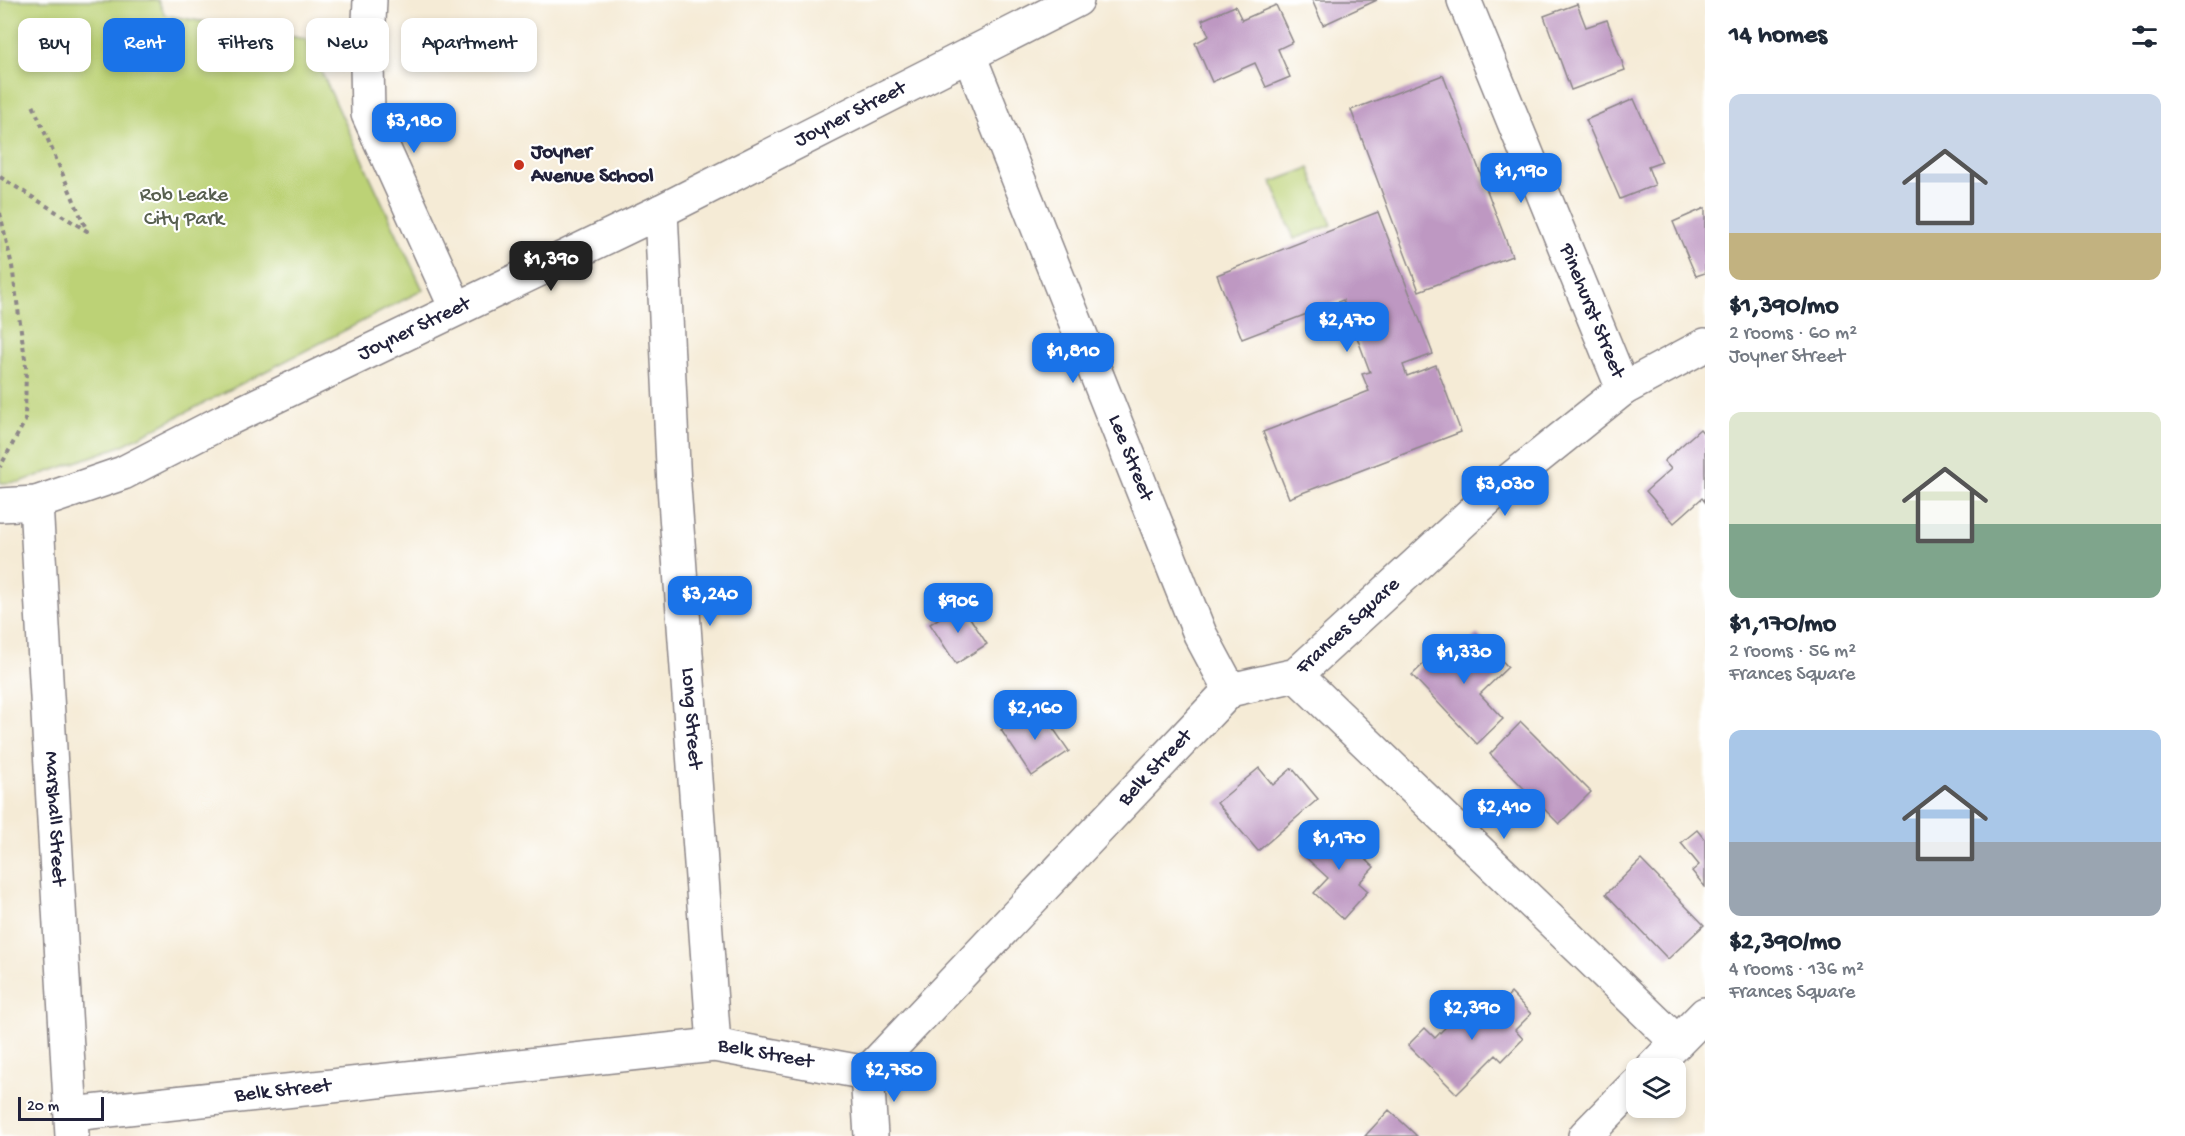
<!DOCTYPE html>
<meta charset="utf-8">
<style>
:root{--surface:#fff;--page:#f6f6f7;--text:#1f2937;--muted:#747a83;--accent:#1a73e8}
body{margin:0;font-family:"Gochi Hand",sans-serif;background:var(--page);color:var(--text);height:100vh;display:flex;flex-direction:column;font-size:22px;white-space:nowrap}
*{box-sizing:border-box;margin:0}
p{font-size:20px;color:var(--muted)}
.icon{flex:none;width:33px;height:33px;fill:none;stroke:currentColor;stroke-width:2;stroke-linecap:round;stroke-linejoin:round}
.map{position:relative;flex:1;overflow:hidden}
.side{display:flex;flex-direction:column;background:var(--surface);width:480px}
.side>*{flex:none}
.banner{position:absolute;left:18px;top:18px;width:570px;height:54px;display:flex;gap:12px}
.tools{position:absolute;left:1626px;top:1058px;display:grid;gap:12px}
.tools a{display:grid;place-items:center;width:60px;height:60px;border-radius:12px;background:var(--surface);box-shadow:0 3px 9px #0003;font-size:30px}
.scale{position:absolute;left:18px;bottom:15px;width:86px;box-sizing:border-box;padding-left:6px;border:3px solid #22223b;border-top:0;font-size:16px;line-height:21px;white-space:nowrap;color:#22223b;-webkit-text-stroke:4px #fff;paint-order:stroke}
.price{position:absolute;translate:-50% -51px;padding:0 14px;border-radius:12px;background:var(--accent);color:#fff;font-size:20px;line-height:39px;filter:drop-shadow(0 2px 3px #0008)}
.price::after{content:'';position:absolute;left:50%;top:36px;width:18px;height:14px;margin-left:-9px;background:inherit;clip-path:polygon(0 0,100% 0,50% 100%)}
.price.selected{background:#222;color:#fff}
ul{padding:0;list-style:none}
li{display:grid;align-content:center;gap:12px;height:318px;padding:0 24px}
li span{display:grid;place-items:center;height:186px;border-radius:12px;color:#555}
li>.icon{margin-inline-start:auto}
span .icon{width:108px;height:108px;fill:#fffc;stroke-width:1}
li b{font-size:26px}
h2{display:flex;justify-content:space-between;align-items:center;height:72px;padding:0 24px;font-size:26px}
.pill{padding:0 21px;border-radius:12px;background:var(--surface);box-shadow:0 3px 9px #0003;font-size:21px;line-height:54px}
.pill.selected{background:var(--accent);color:#fff}
main{display:flex;flex:1;min-height:0}
.map>svg:first-child{display:block}
</style>
<main>
<div class="map">
<svg width="1705" height="1136" viewBox="0 0 1705 1136">
<rect width="100%" height="100%" fill="#fff"/>
<filter id="ink" filterUnits="userSpaceOnUse"><feTurbulence type="fractalNoise" baseFrequency=".0167" numOctaves="2"/><feDisplacementMap in="SourceGraphic" scale="12" xChannelSelector="R" yChannelSelector="G"/><feConvolveMatrix kernelMatrix="1 2 1 2 8 2 1 2 1" color-interpolation-filters="sRGB"/></filter>
<filter id="wash" filterUnits="userSpaceOnUse"><feTurbulence type="fractalNoise" baseFrequency=".008" numOctaves="4" result="noise"/><feDisplacementMap in="SourceGraphic" scale="24" xChannelSelector="R" yChannelSelector="G"/><feGaussianBlur stdDeviation="1.35" result="paint"/><feColorMatrix in="noise" values="0 0 0 0 0 0 0 0 0 0 0 0 0 0 0 0 0 1.4 0 .05"/><feComposite in="paint" operator="in"/></filter>
<g filter="url(#wash)">
<rect width="100%" height="100%" fill="#f5ebd6"/>
<path fill="#bcd276" stroke="#6f7a58" stroke-width="1.5" d="M0 0H158L165 15 306 39 423 290 121 446 20 482 0 483Z
M1309 168 1332 225 1294 239 1272 182Z"/>
<g id="blocks">
<path fill="#be98c2" d="M1312 0H1377L1323 25Z
M1577 4 1586 27 1607 20 1625 70 1571 90 1544 16Z
M1276 5 1293 42 1278 49 1290 77 1266 87 1255 63 1212 82 1195 43 1209 36 1202 20 1235 6 1242 20Z
M1443 75 1512 256 1419 291 1351 110Z
M1634 99 1662 162 1648 167 1655 185 1620 199 1586 120Z
M1705 208V273L1696 276 1673 222Z
M1378 212 1433 354 1403 365 1407 376 1436 365 1461 432 1289 498 1263 432 1369 391 1362 374 1370 372 1343 300 1242 339 1217 275Z
M1700 429 1705 435V502L1702 498 1674 523 1646 491 1671 469 1664 461Z
M961 604 987 644 956 664 930 624Z
M1477 634 1508 667 1480 694 1503 719 1477 744 1412 675 1443 645 1454 657Z
M1037 705 1069 751 1032 776 1001 730Z
M1521 722 1591 792 1559 824 1490 754Z
M1259 768 1273 785 1292 768 1318 799 1258 851 1217 803Z
M1329 825 1374 867 1359 883 1368 891 1343 919 1314 893 1328 878 1302 854Z
M1697 830 1705 840V887L1692 871 1699 865 1681 843Z
M1641 860 1704 925 1668 959 1606 894Z
M1511 993 1531 1014 1515 1030 1523 1039 1502 1061 1496 1055 1457 1094 1408 1045 1425 1028 1435 1038 1476 996 1492 1012Z
M1389 1110 1417 1136H1365Z"/>
</g>
</g>
<g filter="url(#ink)">
<use href="#blocks" fill-opacity="0" stroke="#8c8688" stroke-width="1.5"/>
<g fill="none" stroke-linecap="round" stroke-linejoin="round">
<defs>
<g id="minor">
<path d="M370 0 367 64 368 114 456 308"/>
<path id="s1" d="M1464 0 1623 389"/>
<path id="s2" d="M969 55 1200 634 1230 690"/>
<path id="s3" d="M661 211 674 486 714 1045"/>
<path id="s4" d="M36 503 72 1136"/>
<path id="s5" d="M0 505 36 503 123 473 224 421 661 211 1077 0"/>
<path d="M1296 675 1677 1042"/>
<path d="M1652 1068 1705 1014"/>
<path d="M867 1073 871 1136"/>
<path id="s6" d="M72 1114 714 1045 867 1073 1230 690 1296 675 1496 491 1623 389 1705 345"/>
<path d="M1585 1136 1636 1084"/>
</g>
</defs>
<use href="#minor" stroke="#8c8688" stroke-width="36"/>
<path stroke="#8c8688" stroke-width="4" stroke-dasharray="4.5 4.5" stroke-linecap="butt" d="M0 177 87 231 33 105
M0 213 12 266 26 366 25 421 0 467"/>
<use href="#minor" stroke="#fff" stroke-width="33"/>
</g>
</g>
<circle fill="#c8321e" stroke="#fff" stroke-width="2" cx="519" cy="165" r="6"/>
<g text-anchor="middle" dominant-baseline="central" stroke-width="4.5" stroke-linejoin="round" paint-order="stroke">
<g font-size="21" fill="#22223b" stroke="#fff">
<text stroke="none"><textPath href="#s5" startOffset="939">Joyner Street</textPath></text>
<text stroke="none"><textPath href="#s1" startOffset="336">Pinehurst Street</textPath></text>
<text stroke="none"><textPath href="#s5" startOffset="453">Joyner Street</textPath></text>
<text stroke="none"><textPath href="#s2" startOffset="434">Lee Street</textPath></text>
<text stroke="none"><textPath href="#s6" startOffset="1468">Frances Square</textPath></text>
<text stroke="none"><textPath href="#s3" startOffset="508">Long Street</textPath></text>
<text stroke="none"><textPath href="#s6" startOffset="1221">Belk Street</textPath></text>
<text stroke="none"><textPath href="#s4" startOffset="316">Marshall Street</textPath></text>
<text stroke="none"><textPath href="#s6" startOffset="698">Belk Street</textPath></text>
<text stroke="none"><textPath href="#s6" startOffset="212">Belk Street</textPath></text>
</g>
<g font-size="21" font-weight="bold" fill="#22223b" stroke="#fff" text-anchor="start">
<text x="531" y="153">Joyner<tspan x="531" dy="24">Avenue School</tspan></text>
</g>
<g font-size="21" fill="#586050" stroke="#fff">
<text x="184" y="196">Rob Leake<tspan x="184" dy="24">City Park</tspan></text>
</g>
</g>
</svg>
<div class="tools">
<a><svg class="icon" aria-label="layers" viewBox="0 0 24 24"><path d="M12 4l9 5-9 5-9-5zM3 14l9 5 9-5"/></svg></a>
</div>
<div class="scale">20 m</div>
<b class="price" style="left:414px;top:154px">$3,180</b>
<b class="price" style="left:1521px;top:204px">$1,190</b>
<b class="price selected" style="left:551px;top:292px">$1,390</b>
<b class="price" style="left:1347px;top:353px">$2,470</b>
<b class="price" style="left:1073px;top:384px">$1,810</b>
<b class="price" style="left:1505px;top:517px">$3,030</b>
<b class="price" style="left:710px;top:627px">$3,240</b>
<b class="price" style="left:958px;top:634px">$906</b>
<b class="price" style="left:1464px;top:685px">$1,330</b>
<b class="price" style="left:1035px;top:741px">$2,160</b>
<b class="price" style="left:1504px;top:840px">$2,410</b>
<b class="price" style="left:1339px;top:871px">$1,170</b>
<b class="price" style="left:1472px;top:1041px">$2,390</b>
<b class="price" style="left:894px;top:1103px">$2,750</b>
<div class="banner">
<a class="pill">Buy</a>
<a class="pill selected">Rent</a>
<a class="pill">Filters</a>
<a class="pill">New</a>
<a class="pill">Apartment</a>
</div>
</div>
<section class="side">
<h2>14 homes<svg class="icon" aria-label="filters" viewBox="0 0 24 24"><path d="M4 7h16M4 17h16"/><circle cx="9" cy="7" r="2"/><circle cx="15" cy="17" r="2"/></svg></h2>
<ul>
<li><span style="background:linear-gradient(#c9d6e8 75%,#c2b280 0)"><svg class="icon" aria-label="home" viewBox="0 0 24 24"><path d="M3 11l9-7 9 7M6 9v11h12V9"/></svg></span><div><b>$1,390/mo</b><p>2 rooms · 60 m²</p><p>Joyner Street</p></div></li>
<li><span style="background:linear-gradient(#dfe7d0 60%,#7fa58c 0)"><svg class="icon" aria-label="home" viewBox="0 0 24 24"><path d="M3 11l9-7 9 7M6 9v11h12V9"/></svg></span><div><b>$1,170/mo</b><p>2 rooms · 56 m²</p><p>Frances Square</p></div></li>
<li><span style="background:linear-gradient(#a9c7e8 60%,#9aa5b1 0)"><svg class="icon" aria-label="home" viewBox="0 0 24 24"><path d="M3 11l9-7 9 7M6 9v11h12V9"/></svg></span><div><b>$2,390/mo</b><p>4 rooms · 136 m²</p><p>Frances Square</p></div></li>
</ul>
</section>
</main>
